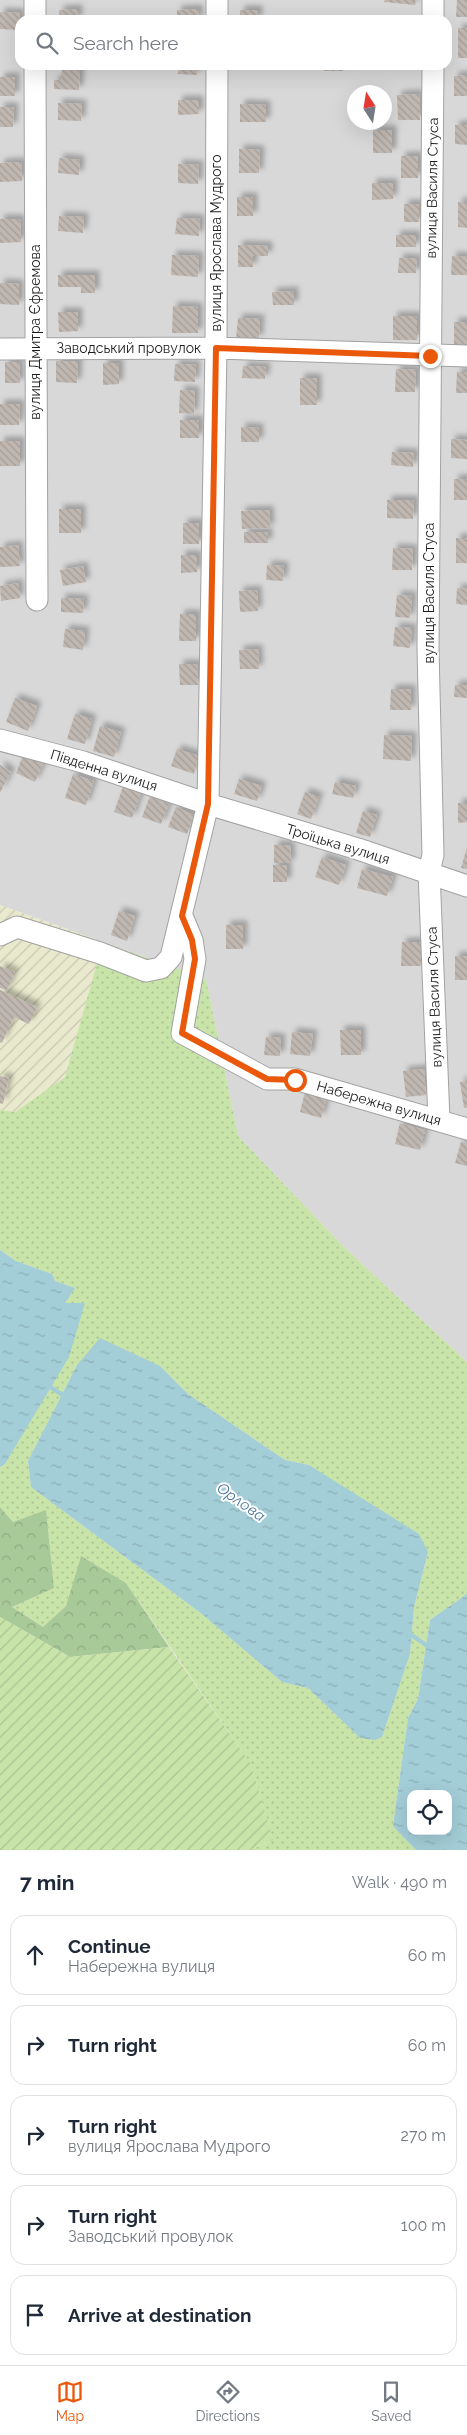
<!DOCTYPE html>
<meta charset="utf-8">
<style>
body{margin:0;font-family:Raleway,sans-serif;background:#f6f6f7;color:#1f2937}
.controls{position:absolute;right:15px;bottom:15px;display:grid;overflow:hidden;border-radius:10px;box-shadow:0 5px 20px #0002}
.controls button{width:45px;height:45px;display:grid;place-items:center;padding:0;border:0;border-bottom:1px solid #e0e1e3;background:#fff;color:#1f2937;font:25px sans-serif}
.compass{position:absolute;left:347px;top:85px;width:45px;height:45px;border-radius:50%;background:#fff;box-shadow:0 5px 20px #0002;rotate:348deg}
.stop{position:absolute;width:15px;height:15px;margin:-11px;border:4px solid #ea580c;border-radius:50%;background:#fff}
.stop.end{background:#ea580c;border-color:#fff;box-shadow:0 1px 5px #0008}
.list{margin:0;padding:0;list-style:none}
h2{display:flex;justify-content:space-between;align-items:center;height:65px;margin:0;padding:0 20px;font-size:21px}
h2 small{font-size:16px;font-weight:400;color:#747a83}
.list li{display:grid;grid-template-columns:32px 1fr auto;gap:15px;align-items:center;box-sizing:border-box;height:80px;margin:0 10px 10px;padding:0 10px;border:1px solid #e0e1e3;border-radius:15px}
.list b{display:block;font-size:19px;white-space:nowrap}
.list p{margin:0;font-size:16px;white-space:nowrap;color:#747a83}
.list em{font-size:16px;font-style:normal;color:#747a83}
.icon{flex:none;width:28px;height:28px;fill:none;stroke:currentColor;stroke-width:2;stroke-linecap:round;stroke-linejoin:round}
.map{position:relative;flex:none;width:467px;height:1850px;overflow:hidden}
.search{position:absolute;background:#fff;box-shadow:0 5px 20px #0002;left:15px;right:15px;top:15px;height:55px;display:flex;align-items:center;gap:12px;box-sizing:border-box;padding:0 18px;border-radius:15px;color:#747a83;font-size:19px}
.sheet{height:515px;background:#fff}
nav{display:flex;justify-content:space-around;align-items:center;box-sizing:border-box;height:70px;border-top:1px solid #e0e1e3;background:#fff;font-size:14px;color:#747a83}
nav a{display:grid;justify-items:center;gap:2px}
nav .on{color:#ea580c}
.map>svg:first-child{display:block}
.residential{fill:#d9d8d8;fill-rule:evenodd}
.farmland{fill:url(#farmland-furrows)}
.grass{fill:url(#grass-dots);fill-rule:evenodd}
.forest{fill:url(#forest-crowns)}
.garden{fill:url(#garden-furrows)}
.water{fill:url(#water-ripples);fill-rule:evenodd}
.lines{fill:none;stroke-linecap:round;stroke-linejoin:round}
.stream{stroke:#a3cdd7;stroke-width:4.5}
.building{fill:url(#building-back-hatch);filter:url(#shadow)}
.minor-casing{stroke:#a2a2a2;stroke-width:23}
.minor{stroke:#fff;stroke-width:21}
.route{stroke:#ea580c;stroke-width:6}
.labels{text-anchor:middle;stroke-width:4;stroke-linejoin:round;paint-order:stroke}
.street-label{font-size:14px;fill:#1b1b1b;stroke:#fff}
.water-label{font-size:15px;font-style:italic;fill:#4c779c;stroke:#fff}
</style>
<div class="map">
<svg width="467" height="1850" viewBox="0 0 467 1850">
<defs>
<pattern id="farmland-furrows" width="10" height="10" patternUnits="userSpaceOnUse" patternTransform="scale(1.25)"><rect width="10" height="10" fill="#e9eacd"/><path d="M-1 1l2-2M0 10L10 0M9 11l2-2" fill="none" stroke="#c7c8af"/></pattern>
<pattern id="grass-dots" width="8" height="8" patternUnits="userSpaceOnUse" patternTransform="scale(1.25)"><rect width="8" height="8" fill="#c8e4a9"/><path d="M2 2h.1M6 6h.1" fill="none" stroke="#abc391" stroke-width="1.8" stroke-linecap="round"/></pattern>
<pattern id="forest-crowns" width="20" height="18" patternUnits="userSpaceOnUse" patternTransform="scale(1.25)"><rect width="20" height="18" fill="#a8c998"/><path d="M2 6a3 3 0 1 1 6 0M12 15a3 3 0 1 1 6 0" fill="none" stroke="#90ac82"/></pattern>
<pattern id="garden-furrows" width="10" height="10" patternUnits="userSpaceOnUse" patternTransform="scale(1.25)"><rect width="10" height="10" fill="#c8e4a9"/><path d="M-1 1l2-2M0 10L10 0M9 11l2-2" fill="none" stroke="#abc391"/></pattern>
<pattern id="water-ripples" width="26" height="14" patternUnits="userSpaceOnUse" patternTransform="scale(1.25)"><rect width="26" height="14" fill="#a3cdd7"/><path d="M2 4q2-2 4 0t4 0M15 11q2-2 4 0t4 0" fill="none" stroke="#8cafb8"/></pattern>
<pattern id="building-back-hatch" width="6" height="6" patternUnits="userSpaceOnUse" patternTransform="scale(1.25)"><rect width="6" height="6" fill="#c0b7b1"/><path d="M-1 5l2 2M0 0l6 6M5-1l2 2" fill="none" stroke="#a49d98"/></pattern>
<filter id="shadow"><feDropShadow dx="4.5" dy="-4.5" stdDeviation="2.5" flood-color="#0004"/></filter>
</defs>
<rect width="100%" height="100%" fill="#ece8e1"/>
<!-- residential -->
<path class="residential" d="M0 0H467V1362L344 1247 238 1136 206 979 0 905ZM20 20H447V65H20ZM354 92H384V122H354Z"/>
<!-- farmland -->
<path class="farmland" d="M0 905 103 942 65 1078 15 1112 0 1110Z"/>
<!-- grass -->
<path class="grass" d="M103 942 206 979 238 1136 344 1247 467 1362V1594L430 1620 418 1699 408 1718 393 1826 416 1850H250L273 1840 251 1764 126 1583 81 1556 66 1606 43 1627 12 1607 54 1588 46 1511 13 1522 0 1507V1467L5 1464 26 1428 85 1303H64L75 1288 55 1281 52 1274 16 1261 0 1250V1110L15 1112 65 1077ZM77 1365 160 1366 188 1394 285 1460 309 1465 428 1552 414 1607 410 1654 382 1737 360 1738 308 1688 282 1682 202 1614 31 1487 28 1461Z"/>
<!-- forest -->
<path class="forest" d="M0 1507 13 1522 46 1510 54 1588 12 1607 43 1627 66 1606 81 1556 126 1583 169 1647 70 1657 0 1617Z"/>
<!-- garden -->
<path class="garden" d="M0 1617 70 1657 169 1647 251 1764 273 1840 250 1850H0Z"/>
<!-- water -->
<path class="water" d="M0 1250 16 1261 52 1274 55 1281 75 1288 65 1303H85L69 1357 5 1464 0 1467Z
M100 1338 160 1366 188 1394 285 1460 309 1465 419 1534 428 1552 414 1607 410 1654 382 1737 375 1740 360 1738 308 1688 282 1682 202 1614 31 1487 28 1461 77 1365Z
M467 1594V1850H416L393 1826 408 1718 418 1699 430 1620ZM411 1794H448V1831H411Z"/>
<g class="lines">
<!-- stream -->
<path class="stream" d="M46 1384 67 1398
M407 1632 429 1647"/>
</g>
<!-- building -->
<path class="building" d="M385 0H416L415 5 384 2Z
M457 0H467V17H456Z
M78 9V20H60L59 10Z
M198 9 199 20H177V10Z
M240 10H258V20H240Z
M0 12 20 13V30L0 29Z
M458 28H467V58H458Z
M62 65H80L79 90 54 89V80H61Z
M179 65H197V75L178 74Z
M324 65H343V71H324Z
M467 75V96H454V76Z
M0 77H15V96H0Z
M419 94 420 120H398L397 95Z
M178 100H199V114L178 115Z
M58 103 82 104 81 121 58 120Z
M240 104 266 105V122H240Z
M0 107H14L13 127H0Z
M455 125H467V145L455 144Z
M373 130H392V153H373Z
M239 149 260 150 259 173H239Z
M401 156H418V178H401Z
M59 158 80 160 79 175 58 173Z
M21 162 22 181 0 182V163Z
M178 164 199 165 198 184 178 183Z
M372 183H393V199L372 200Z
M237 197H253V216H237Z
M458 202H467V228L458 227Z
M404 204H419V222H404Z
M59 216 84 217 83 233 58 231Z
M177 218 200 219 199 236 175 234Z
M0 219H20L21 242 0 243Z
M396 235H416V247H396Z
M238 245 268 246V256H253V267H238Z
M172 255 199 256 198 277 171 275Z
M452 256 467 257V275H451Z
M399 258 417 259 416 273H398Z
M58 275H95V293H81V287H58Z
M0 283 19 284V305L0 304Z
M294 291V305H273L272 292Z
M173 306 198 307V333H172Z
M58 312H78V331L59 332Z
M393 316H417V340H393Z
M238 318 260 319 259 339 236 338Z
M454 322H467V345H454Z
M56 361H78L77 383 56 382Z
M5 362H19L20 383H5Z
M103 363H119V384L103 385Z
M175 364 196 365 195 382 174 381Z
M243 366 266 367 265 379 242 378Z
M396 369 416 370 415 392H395Z
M457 372H467V393H456Z
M300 378H317V405H300Z
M180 390 195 391 194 414 179 413Z
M0 404H20L19 425H0Z
M180 420H199V438H180Z
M241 427 259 428V442H241Z
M451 439 467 440V459L451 458Z
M0 441H20V466H0Z
M392 452 414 453 413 467 391 465Z
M454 479H467V500H454Z
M387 500H414L413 519 387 518Z
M59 509H81V533H59Z
M269 510 270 528 242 529 241 511Z
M183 523H199V544H183Z
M244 532H268V543H244Z
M456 538H467V563H456Z
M18 545 20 566 0 567V547Z
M393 548 413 549 412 570H392Z
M181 555H197V572L181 573Z
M267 565 284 566 283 581 266 580Z
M83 566 86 582 63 586 60 570Z
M18 583 20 598 1 601 0 586Z
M457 588 467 589V605L456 604Z
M257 590 258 611 240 612 239 591Z
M397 595 412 596 410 618 395 617Z
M61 598 84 599 83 613 61 612Z
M180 614H196V641H179Z
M395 627 412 628 410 648 393 646Z
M65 629 85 631 83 650 63 647Z
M258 649 259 669H240L239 650Z
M179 664H197L198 685H180Z
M455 685H467V698L454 697Z
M391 689H411V710H390Z
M15 698 37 706 28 731 6 722Z
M75 714 92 719 85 744 67 739Z
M100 726 121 732 114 757 93 751Z
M384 735 412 736 411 761 383 759Z
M177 749 199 756 194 774 171 766Z
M23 756 43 764 35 782 16 773Z
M0 765 11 772 0 793Z
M73 774 94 781 86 805 65 798Z
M239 779 262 786 257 801 234 794Z
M335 782 356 786 353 798 332 794Z
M123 787 141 793 132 818 114 812Z
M305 792 319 797 311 819 297 814Z
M150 796 169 804 161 824 142 817Z
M458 803H467V822L458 823Z
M176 807 194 815 187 834 168 827Z
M363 811 377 815 370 837 356 833Z
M274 845H290L291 863H274Z
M467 848V869L461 868Z
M322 857 346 865 339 885 315 877Z
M273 865H287V882H273Z
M362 869 393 877 387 896 357 888Z
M119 911 135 916 127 941 111 935Z
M226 925H243V949H226Z
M402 942H421V966H401Z
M455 956H467V980H455Z
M0 966 15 972 7 990 0 988Z
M0 990 37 1007 29 1024 14 1017 2 1043 0 1042Z
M340 1030H361V1055H341Z
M292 1032 313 1034 310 1056 290 1054Z
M266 1037 281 1038 280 1056 264 1055Z
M424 1069 426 1095 406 1097 403 1071Z
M0 1076 9 1078 3 1104 0 1103Z
M467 1081V1108H464L460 1082Z
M305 1092 327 1097 321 1118 300 1112Z
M400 1123 425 1130 420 1150 395 1144Z
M461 1142 467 1143V1166L455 1163Z"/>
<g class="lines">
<defs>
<path id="minor" d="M35 20V0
M217 20V0
M433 20V0
M35 65 37 600
M433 65 428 649 433 855 429 872 439 1120
M0 349 216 348 467 356
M0 740 83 762 208 804 358 849 467 886
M182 916 192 940 195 959 182 1033 267 1079H295L467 1129
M0 935 17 927 100 953 146 971 161 968 171 957 208 804 216 348 217 65"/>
</defs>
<!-- minor casing -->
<use href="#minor" class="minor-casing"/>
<!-- minor -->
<use href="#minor" class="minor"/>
</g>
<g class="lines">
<!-- route -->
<path class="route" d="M295 1080 267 1079 182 1033 195 959 192 940 182 916 208 804 216 348 430 356"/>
</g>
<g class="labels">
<!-- street labels -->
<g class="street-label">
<text transform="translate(432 188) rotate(-89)" y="5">вулиця Василя Стуса</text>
<text transform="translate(216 243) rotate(-90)" y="5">вулиця Ярослава Мудрого</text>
<text transform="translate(35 332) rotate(-90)" y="5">вулиця Дмитра Єфремова</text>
<text x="129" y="353">Заводський провулок</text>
<text transform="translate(429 593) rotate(-90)" y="5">вулиця Василя Стуса</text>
<text transform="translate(104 770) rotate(17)" y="5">Південна вулиця</text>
<text transform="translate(338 844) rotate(17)" y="5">Троїцька вулиця</text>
<text transform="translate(434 997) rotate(-92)" y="5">вулиця Василя Стуса</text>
<text transform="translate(379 1103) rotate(16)" y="5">Набережна вулиця</text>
</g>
<!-- water labels -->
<g class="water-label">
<text transform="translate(241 1502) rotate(35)" y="5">Орлова</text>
</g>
</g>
</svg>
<div class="controls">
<button><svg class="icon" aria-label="locate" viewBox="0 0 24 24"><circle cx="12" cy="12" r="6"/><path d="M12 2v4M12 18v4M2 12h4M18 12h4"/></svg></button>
</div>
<svg class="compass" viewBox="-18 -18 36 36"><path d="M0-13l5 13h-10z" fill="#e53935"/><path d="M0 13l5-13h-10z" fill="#747a83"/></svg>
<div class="stop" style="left:295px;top:1080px"></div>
<div class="stop end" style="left:430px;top:356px"></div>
<div class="search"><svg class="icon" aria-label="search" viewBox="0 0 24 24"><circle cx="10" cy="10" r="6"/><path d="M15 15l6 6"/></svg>Search here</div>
</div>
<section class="sheet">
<h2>7 min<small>Walk · 490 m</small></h2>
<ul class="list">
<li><svg class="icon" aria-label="ahead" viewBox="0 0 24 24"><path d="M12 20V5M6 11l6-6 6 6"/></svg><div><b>Continue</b><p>Набережна вулиця</p></div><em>60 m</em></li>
<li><svg class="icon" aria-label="right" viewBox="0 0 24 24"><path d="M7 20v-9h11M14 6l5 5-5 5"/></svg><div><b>Turn right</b></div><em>60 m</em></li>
<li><svg class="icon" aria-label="right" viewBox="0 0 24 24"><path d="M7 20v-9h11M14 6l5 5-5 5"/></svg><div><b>Turn right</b><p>вулиця Ярослава Мудрого</p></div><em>270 m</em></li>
<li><svg class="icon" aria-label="right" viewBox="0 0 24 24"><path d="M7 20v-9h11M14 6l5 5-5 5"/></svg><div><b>Turn right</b><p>Заводський провулок</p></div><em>100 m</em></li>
<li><svg class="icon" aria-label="arrive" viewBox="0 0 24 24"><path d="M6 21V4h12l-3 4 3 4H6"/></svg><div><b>Arrive at destination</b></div></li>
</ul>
</section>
<nav>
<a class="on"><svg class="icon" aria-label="map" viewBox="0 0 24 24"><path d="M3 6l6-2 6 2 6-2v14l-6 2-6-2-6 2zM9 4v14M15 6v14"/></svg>Map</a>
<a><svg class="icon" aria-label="directions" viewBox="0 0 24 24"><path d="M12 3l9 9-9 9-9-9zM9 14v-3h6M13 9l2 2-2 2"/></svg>Directions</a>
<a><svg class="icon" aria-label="saved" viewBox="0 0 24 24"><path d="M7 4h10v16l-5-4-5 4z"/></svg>Saved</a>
</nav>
